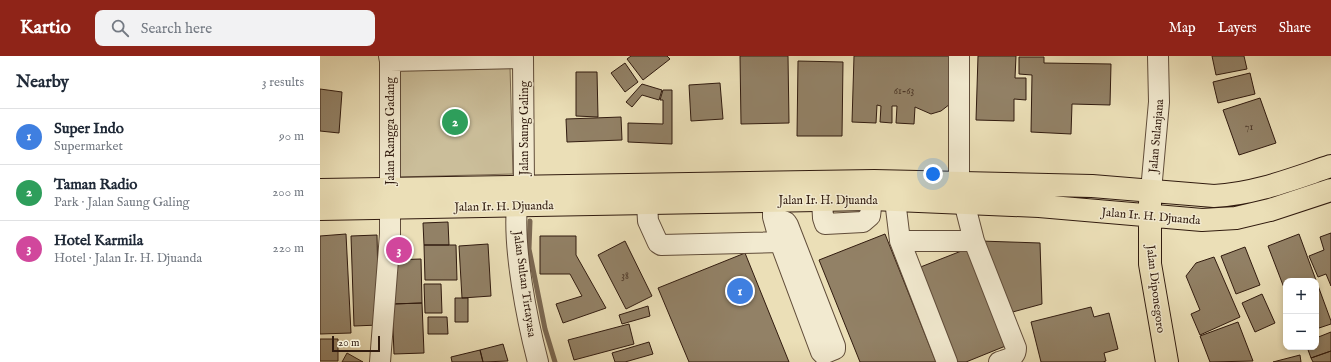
<!DOCTYPE html>
<meta charset="utf-8">
<style>
body{margin:0;font-family:"IM FELL English",serif;background:#f2f2f3;color:#1f2937}
.controls{position:absolute;right:12px;bottom:12px;display:grid;overflow:hidden;border-radius:8px;box-shadow:0 2px 6px #0003}
.controls button{width:36px;height:36px;display:grid;place-items:center;padding:0;border:0;border-bottom:1px solid #e0e1e3;background:#fff;color:#1f2937;font:20px sans-serif}
.scale{position:absolute;left:12px;bottom:10px;width:48px;box-sizing:border-box;padding-left:4px;border:2px solid #311b0f;border-top:0;font-size:11px;line-height:14px;white-space:nowrap;color:#311b0f;-webkit-text-stroke:3px #f2ead0;paint-order:stroke}
.you{position:absolute;left:613px;top:118px;width:14px;height:14px;margin:-10px;border:3px solid #fff;border-radius:50%;background:#1a73e8;box-shadow:0 0 0 6px #1a73e833}
.badge{display:grid;place-items:center;width:26px;height:26px;border-radius:50%;background:#8f2418;color:#fff;font-size:13px;font-weight:700}
.pin{position:absolute;translate:-50% -50%;border:2px solid #fff;box-shadow:0 1px 4px #0006}
.list{margin:0;padding:0;list-style:none}
h2{display:flex;justify-content:space-between;align-items:center;height:52px;margin:0;padding:0 16px;font-size:17px}
h2 small{font-size:13px;font-weight:400;color:#747a83}
.list li{display:grid;grid-template-columns:26px 1fr auto;gap:12px;align-items:center;box-sizing:border-box;height:56px;padding:0 16px;border-top:1px solid #e0e1e3}
.list b{display:block;font-size:15px;white-space:nowrap}
.list p{margin:0;font-size:13px;white-space:nowrap;color:#747a83}
.list em{font-size:13px;font-style:normal;color:#747a83}
.icon{flex:none;width:22px;height:22px;fill:none;stroke:currentColor;stroke-width:2;stroke-linecap:round;stroke-linejoin:round}
.map{position:relative;flex:none;width:1011px;height:306px;overflow:hidden}
header{display:flex;align-items:center;gap:24px;box-sizing:border-box;height:56px;padding:0 20px;background:#8f2418;color:#fff}
header strong{font-size:19px}
nav{display:flex;gap:22px;margin-inline-start:auto;font-size:14px}
.search{width:280px;height:36px;background:#f2f2f3;display:flex;align-items:center;gap:10px;box-sizing:border-box;padding:0 14px;border-radius:8px;color:#747a83;font-size:15px}
main{display:flex}
aside{flex:1;background:#fff}
.map>svg:first-child{display:block}
.green{fill:#cbbe9a;stroke:#7e6c54}
.lines{fill:none;stroke-linecap:round;stroke-linejoin:round}
.stream{stroke:#7b6852;stroke-width:5}
.building{fill:#928166;stroke:#311b0f}
.minor-casing{stroke:#604c39;stroke-width:22}
.major-casing{stroke:#311b0f;stroke-width:24}
.minor{stroke:#f2ead0;stroke-width:20}
.major{stroke:#ebdfb7;stroke-width:22}
.labels{text-anchor:middle;stroke-width:3;stroke-linejoin:round;paint-order:stroke}
.number-label{font-size:10px;fill:#493425}
.street-label{font-size:12px;fill:#311b0f;stroke:#f2ead0}
</style>
<header>
<strong>Kartio</strong>
<div class="search"><svg class="icon" aria-label="search" viewBox="0 0 24 24"><circle cx="10" cy="10" r="6"/><path d="M15 15l6 6"/></svg>Search here</div>
<nav><a>Map</a><a>Layers</a><a>Share</a></nav>
</header>
<main>
<aside>
<h2>Nearby<small>3 results</small></h2>
<ul class="list">
<li><span class="badge" style="background:#3f7fe0">1</span><div><b>Super Indo</b><p>Supermarket</p></div><em>90 m</em></li>
<li><span class="badge" style="background:#2e9e5b">2</span><div><b>Taman Radio</b><p>Park · Jalan Saung Galing</p></div><em>200 m</em></li>
<li><span class="badge" style="background:#d1479c">3</span><div><b>Hotel Karmila</b><p>Hotel · Jalan Ir. H. Djuanda</p></div><em>220 m</em></li>
</ul>
</aside>
<div class="map">
<svg width="1011" height="306" viewBox="0 0 1011 306">
<rect width="100%" height="100%" fill="#ebdfb7"/>
<filter id="stains"><feTurbulence type="fractalNoise" baseFrequency=".005" numOctaves="4"/><feColorMatrix values="0 0 0 0 .2 0 0 0 0 .09 0 0 0 0 .02 0 0 0 .5 -.17"/></filter>
<radialGradient id="worn" r=".72"><stop offset=".6" stop-color="#630" stop-opacity="0"/><stop offset="1" stop-color="#630" stop-opacity=".3"/></radialGradient>
<!-- green -->
<path class="green" d="M190 11 193 118 79 121 76 14Z"/>
<g class="lines">
<!-- stream -->
<path class="stream" d="M210 165 209 193 225 273 235 306"/>
</g>
<!-- building -->
<path class="building" d="M311 0H347L350 3 323 24 307 3Z
M420 0H468L469 67 421 68Z
M534 0H630V48L621 55 611 58 595 51 594 68 576 67 577 50H572V67L560 66 561 50 557 49 556 67 532 66Z
M658 0H696L695 22H706V44L694 43V65L656 64Z
M892 0H924L927 13 896 19Z
M699 1H724V7L791 8 790 49 752 48 751 78 711 76 712 19 699 18Z
M478 5 523 6 522 80H477Z
M305 7 318 26 305 36 291 17Z
M256 16H277L278 61 256 60Z
M930 17 935 38 898 47 893 26Z
M400 27 403 63 371 65 369 29Z
M322 28 342 34 339 44 322 39 312 51 306 46Z
M0 33 22 36 19 77 0 75Z
M343 34H352V88L308 86V67L343 68V44H340Z
M940 42 956 87 919 99 903 54Z
M301 61 302 84 247 86 246 63Z
M128 166 129 189H104L103 167Z
M1011 177V230L1006 218 998 221 989 200 1004 194 1000 181Z
M26 178 31 277 0 278V180Z
M565 178 616 306H540L499 204Z
M979 178 1011 265V268L996 273V225H966V237L948 190Z
M57 179 59 269 34 270 31 180Z
M220 180H256V199L286 252 243 267 236 248 262 240 250 218H220Z
M305 185 332 240 306 253 278 199Z
M660 185 720 187 722 248 689 257Z
M168 188 171 240 142 242 139 190Z
M104 189H136L137 224H105Z
M925 191 940 229 916 238 901 200Z
M649 192 688 289 646 306H633L598 212Z
M425 197 469 306H369L338 232Z
M894 201 920 261 880 279 871 258 880 254 866 220 876 207Z
M101 203 102 247 72 248 71 204Z
M104 228H121L122 257H105Z
M942 238 955 267 935 276 922 247Z
M135 242H148V266H135Z
M102 247 104 297 74 298 72 248Z
M328 250 330 260 302 268 299 259Z
M771 251 774 261 789 257 798 293 784 297 786 305 783 306H721L711 266Z
M108 261H127L128 278H108Z
M918 266 933 305 890 306 880 280Z
M309 268 314 288 254 304 248 284Z
M1011 276V295L991 302 987 291H996V282Z
M0 283H18V305H0Z
M329 286 333 298 305 306H295L292 297Z
M183 288 188 305 163 306 160 294Z
M160 294 163 306H132L131 301Z
M1011 295V306H993L991 302Z
M27 297 43 306H22Z
M980 299 981 306H953Z"/>
<g class="lines">
<defs>
<path id="minor" d="M639 0V127
M203 2 204 130
M70 5 203 2
M831 135 839 46 838 0
M453 144V161L460 186 501 296 503 298 515 293V290L468 169 466 166 453 161
M502 144 503 162 505 168 543 166 550 160 552 143
M575 144 580 185 627 306
M644 146 654 185 696 292C696 302 688 303 679 306
M327 148 328 165 338 187 341 189 460 186
M197 150C193 193 207 264 218 306
M580 185H654
M60 306 70 178V5L69 0"/>
<path id="major" d="M0 134 554 125 772 130 894 140C935 138 972 123 1011 110
M830 147V208L847 306
M0 153 552 143 719 150 882 164 916 162 950 154 1011 134"/>
</defs>
<!-- minor casing -->
<use href="#minor" class="minor-casing"/>
<!-- major casing -->
<use href="#major" class="major-casing"/>
<!-- minor -->
<use href="#minor" class="minor"/>
<!-- major -->
<use href="#major" class="major"/>
</g>
<g class="labels">
<!-- number labels -->
<g class="number-label">
<text x="584" y="38">61-63</text>
<text x="929" y="74">71</text>
<text x="305" y="223">38</text>
</g>
<!-- street labels -->
<g class="street-label">
<text transform="translate(204 72) rotate(-90)" y="4">Jalan Saung Galing</text>
<text transform="translate(70 75) rotate(-90)" y="4">Jalan Rangga Gadang</text>
<text transform="translate(836 80) rotate(-85)" y="4">Jalan Sulanjana</text>
<text x="508" y="148">Jalan Ir. H. Djuanda</text>
<text transform="translate(184 150) rotate(-1)" y="4">Jalan Ir. H. Djuanda</text>
<text transform="translate(831 160) rotate(5)" y="4">Jalan Ir. H. Djuanda</text>
<text transform="translate(205 228) rotate(82)" y="4">Jalan Sultan Tirtayasa</text>
<text transform="translate(836 233) rotate(83)" y="4">Jalan Diponegoro</text>
</g>
</g>
<rect width="100%" height="100%" filter="url(#stains)"/>
<rect width="100%" height="100%" fill="url(#worn)"/>
</svg>
<div class="controls">
<button>+</button>
<button>−</button>
</div>
<div class="scale">20 m</div>
<div class="you"></div>
<div class="pin badge" style="left:420px;top:235px;background:#3f7fe0">1</div>
<div class="pin badge" style="left:135px;top:66px;background:#2e9e5b">2</div>
<div class="pin badge" style="left:79px;top:194px;background:#d1479c">3</div>
</div>
</main>
